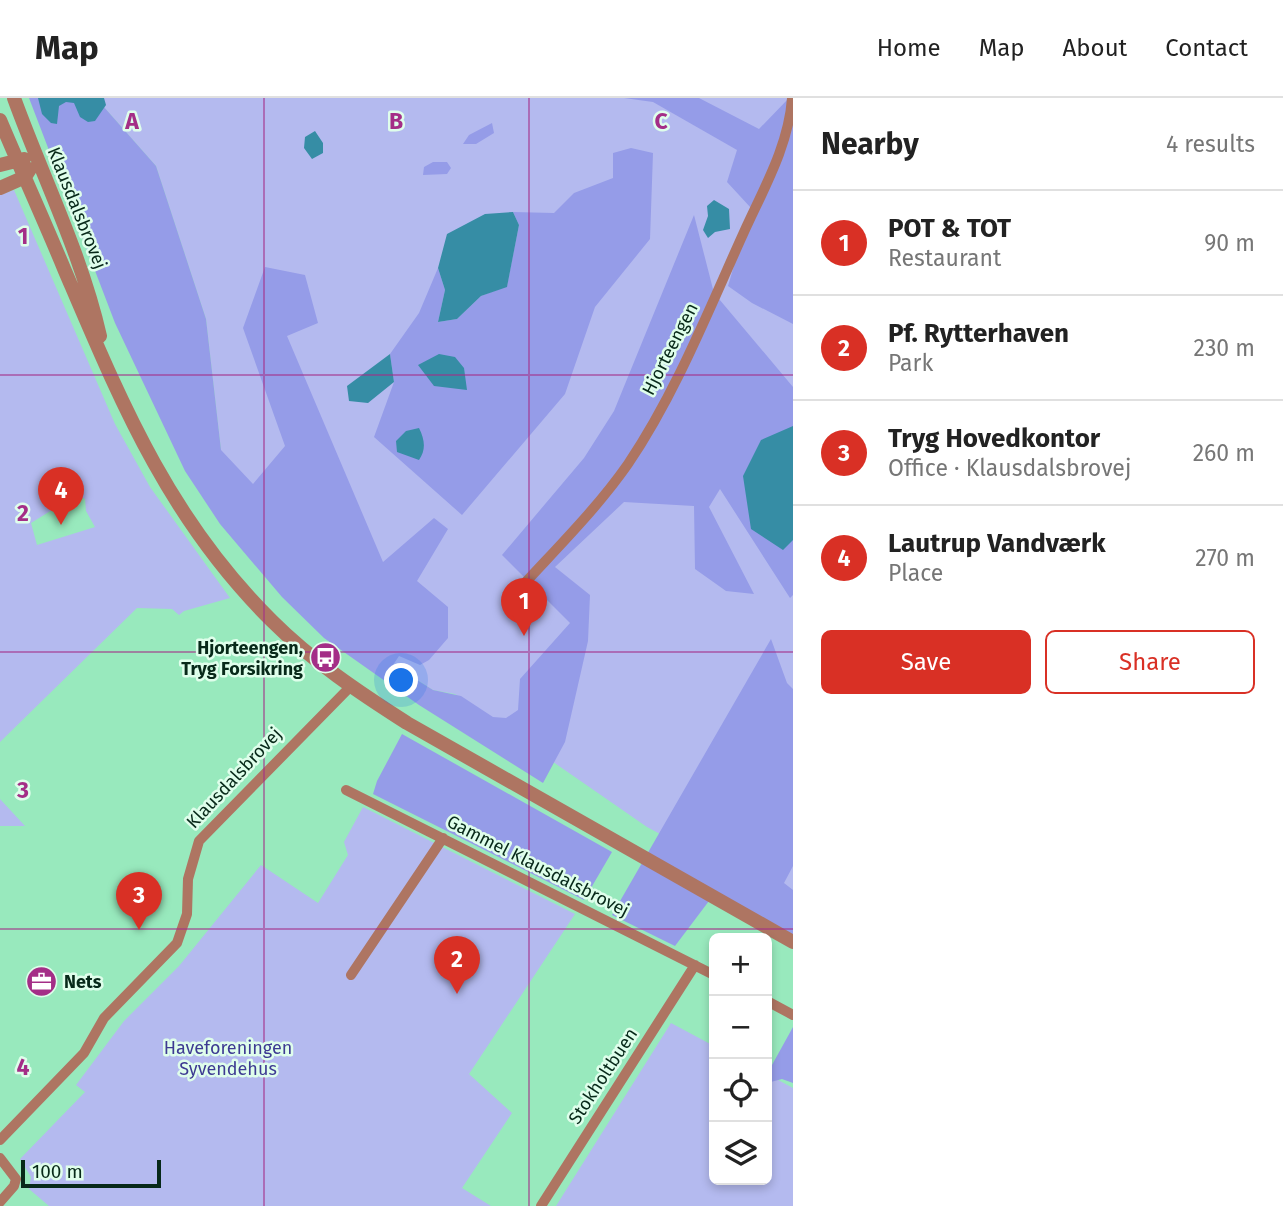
<!DOCTYPE html>
<meta charset="utf-8">
<style>
body{margin:0;font-family:"Fira Sans",sans-serif;background:#f6f6f6;color:#222}
.controls{position:absolute;right:21px;bottom:21px;display:grid;overflow:hidden;border-radius:10px;box-shadow:0 4px 10px #0003}
.controls button{width:63px;height:63px;display:grid;place-items:center;padding:0;border:0;border-bottom:2px solid #e0e0e0;background:#fff;color:#222;font:35px sans-serif}
.scale{position:absolute;left:21px;bottom:18px;width:140px;box-sizing:border-box;padding-left:7px;border:4px solid #072919;border-top:0;font-size:19px;line-height:24px;white-space:nowrap;color:#072919;-webkit-text-stroke:5px #dffeeb;paint-order:stroke}
.you{position:absolute;left:402px;top:583px;width:24px;height:24px;margin:-18px;border:5px solid #fff;border-radius:50%;background:#1a73e8;box-shadow:0 0 0 10px #1a73e833}
.badge{display:grid;place-items:center;width:46px;height:46px;border-radius:50%;background:#d93025;color:#fff;font-size:23px;font-weight:700}
.pin{position:absolute;translate:-50% -58px;filter:drop-shadow(0 2px 4px #0008)}
.pin::after{content:'';position:absolute;top:37px;width:24px;height:21px;background:inherit;clip-path:polygon(0 0,100% 0,50% 100%)}
.list{margin:0;padding:0;list-style:none}
h2{display:flex;justify-content:space-between;align-items:center;height:91px;margin:0;padding:0 28px;font-size:30px}
h2 small{font-size:23px;font-weight:400;color:#767676}
.list li{display:grid;grid-template-columns:46px 1fr auto;gap:21px;align-items:center;box-sizing:border-box;height:105px;padding:0 28px;border-top:2px solid #e0e0e0}
.list b{display:block;font-size:26px;white-space:nowrap}
.list p{margin:0;font-size:23px;white-space:nowrap;color:#767676}
.list em{font-size:23px;font-style:normal;color:#767676}
.actions{display:flex;gap:14px;padding:21px 28px}
.actions a{flex:1;padding:16px 0;border:2px solid #d93025;border-radius:10px;text-align:center;font-size:24px;color:#d93025}
.actions .main{background:#d93025;color:#fff}
.icon{flex:none;width:38px;height:38px;fill:none;stroke:currentColor;stroke-width:2;stroke-linecap:round;stroke-linejoin:round}
.map{position:relative;flex:none;width:793px;height:1108px;overflow:hidden}
header{display:flex;align-items:center;gap:42px;box-sizing:border-box;height:98px;padding:0 35px;background:#fff;border-bottom:2px solid #e0e0e0}
header strong{font-size:33px}
nav{display:flex;gap:38px;margin-inline-start:auto;font-size:24px}
main{display:flex}
aside{flex:1;background:#fff}
.map>svg:first-child{display:block}
.green{fill:#b4baef;fill-rule:evenodd}
.forest{fill:#959ce8}
.water{fill:#368da5}
.lines{fill:none;stroke-linecap:round;stroke-linejoin:round}
.minor{stroke:#ae7562;stroke-width:10}
.tertiary{stroke:#ae7562;stroke-width:14}
.grid{fill:none;stroke:#a42e87;stroke-width:2;stroke-opacity:0.55}
.labels{text-anchor:middle;stroke-width:5;stroke-linejoin:round;paint-order:stroke}
.street-label{font-size:18px;fill:#072919;stroke:#dffeeb}
.poi-label{font-size:18px;font-weight:bold;fill:#072919;stroke:#dffeeb;text-anchor:end}
.park-label{font-size:18px;fill:#3d3a92;stroke:#dffeeb}
.grid-label{font-size:23px;text-anchor:middle;font-weight:bold;fill:#a42e87;stroke:#dffeeb;stroke-width:5;stroke-linejoin:round;paint-order:stroke}
</style>
<header>
<strong>Map</strong>
<nav><a>Home</a><a>Map</a><a>About</a><a>Contact</a></nav>
</header>
<main>
<div class="map">
<svg width="793" height="1108" viewBox="0 0 793 1108">
<rect width="100%" height="100%" fill="#98e9bd"/>
<!-- green -->
<path class="green" d="M96 0H793V807L647 729 455 596 433 592 392 566 220 395 221 352 206 221 156 68Z
M14 92 115 326 150 389 230 500 184 513 179 517 172 511 137 510 0 644V97ZM76 397 85 401 86 413 95 429 37 447 31 425Z
M0 701 25 728H0Z
M363 709 575 816 469 976 512 1015 462 1090 491 1108H49L29 1091 31 1079 20 1061 85 994 76 987 124 923 179 868 261 767 318 805 348 757 344 744Z
M671 925 714 948V1082H767V976L793 990V1108H556Z"/>
<!-- forest -->
<path class="forest" d="M29 0H96L156 68 206 221 221 352 253 386 285 348 243 230 265 169 305 177 318 225 287 238 383 464 434 420 448 431 417 483 448 509V540L429 562 420 567 399 558 393 567 433 592 461 598 493 619 506 620 518 612 520 581 570 525 502 457 584 360 614 313 694 117 714 195 793 289V497L790 500 720 391 709 409 754 496 726 493 695 471 694 408 624 404 555 469 590 497 588 543 565 644 543 685 419 607 324 540 282 499 220 426 185 373 115 225Z
M624 0H699L759 31 789 0H793V226L752 205 728 188 751 110 727 84 737 52 653 4Z
M492 25 494 35 476 46H463L469 37Z
M631 50 653 55 650 141 595 209 565 296 462 417 374 339 394 284 390 256 419 215 438 170 445 192 438 224 457 221 481 198 507 188 519 127 513 114 554 115 574 95 613 80V55Z
M433 64H447L451 70 447 76 423 77 424 69Z
M771 541 787 585 793 591V768L784 785 793 792V838L715 795 675 848 612 817Z
M402 636 612 754 584 802 373 696 377 683Z
M793 929V985L782 981 767 985V976Z"/>
<!-- water -->
<path class="water" d="M38 0H104L106 7 95 23 88 24 80 19 74 5 66 4 59 8 57 26 51 25 42 16Z
M315 33 323 45V55L312 61 304 50 305 39Z
M714 102 729 111 730 131 715 134 708 140 703 132 708 118 707 108Z
M513 114 519 127 507 189 481 198 457 221 438 224 445 192 438 170 447 136 485 116Z
M390 256 394 284 368 305 349 303 347 288Z
M439 256 455 259 464 270 467 292 434 288 418 267Z
M793 328V442L783 452 751 431 743 378 761 342Z
M419 330C425 342 426 352 419 362L397 354 396 343 406 333Z"/>
<g class="lines">
<!-- minor -->
<path class="minor" d="M524 486C559 448 598 409 628 366 676 295 709 211 744 134 763 92 789 47 792 0
M346 692 714 877
M351 877 443 740
M767 903 793 917
M0 1042 84 955 104 920 177 845 187 816 188 781 199 743 351 588
M0 1060 16 1081 14 1088 0 1104
M541 1108 695 867"/>
<!-- tertiary -->
<path class="tertiary" d="M14 0C43 80 81 155 100 238
M0 22C21 72 44 122 65 173 121 304 168 420 272 523 312 563 360 595 407 625L793 844
M0 67 24 61
M0 90 25 79 30 71"/>
</g>
<!-- grid -->
<path class="grid" d="M264 0V1108M529 0V1108M0 277H793M0 554H793M0 831H793"/>
<!-- icons -->
<defs>
<symbol id="bus-disc" viewBox="-11 -11 22 22"><circle r="9.5" fill="#a42e87" stroke="#dffeeb"/><path d="M-5-6H5V4H4V6H2V4H-2V6H-4V4H-5ZM-3.5-4V0h7V-4ZM-3.5 1.2v1.5H-2V1.2ZM2 1.2v1.5H3.5V1.2Z" fill="#fff"/></symbol>
<symbol id="office-disc" viewBox="-11 -11 22 22"><circle r="9.5" fill="#a42e87" stroke="#dffeeb"/><path d="M-6-3h4V-5.5h4V-3h4V5H-6ZM-1-4.5V-3h2v-1.5ZM-6 0V1H6V0Z" fill="#fff"/></symbol>
</defs>
<g fill-rule="evenodd">
<use href="#bus-disc" x="308" y="542" width="35" height="35"/>
<use href="#office-disc" x="24" y="866" width="35" height="35"/>
</g>
<g class="labels">
<!-- street labels -->
<g class="street-label">
<text transform="translate(77 110) rotate(68)" y="6">Klausdalsbrovej</text>
<text transform="translate(670 251) rotate(-63)" y="6">Hjorteengen</text>
<text transform="translate(234 680) rotate(-47)" y="6">Klausdalsbrovej</text>
<text transform="translate(538 768) rotate(27)" y="6">Gammel Klausdalsbrovej</text>
<text transform="translate(603 978) rotate(-57)" y="6">Stokholtbuen</text>
</g>
<!-- poi labels -->
<g class="poi-label">
<text x="303" y="556">Hjorteengen,<tspan x="303" dy="21">Tryg Forsikring</tspan></text>
<text x="64" y="890" text-anchor="start">Nets</text>
</g>
<!-- park labels -->
<g class="park-label">
<text x="228" y="956">Haveforeningen<tspan x="228" dy="21">Syvendehus</tspan></text>
</g>
</g>
<g class="grid-label">
<text x="132" y="31">A</text>
<text x="396" y="31">B</text>
<text x="661" y="31">C</text>
<text x="23" y="146">1</text>
<text x="23" y="423">2</text>
<text x="23" y="700">3</text>
<text x="23" y="977">4</text>
</g>
</svg>
<div class="controls">
<button>+</button>
<button>−</button>
<button><svg class="icon" aria-label="locate" viewBox="0 0 24 24"><circle cx="12" cy="12" r="6"/><path d="M12 2v4M12 18v4M2 12h4M18 12h4"/></svg></button>
<button><svg class="icon" aria-label="layers" viewBox="0 0 24 24"><path d="M12 4l9 5-9 5-9-5zM3 14l9 5 9-5"/></svg></button>
</div>
<div class="scale">100 m</div>
<div class="you"></div>
<div class="pin badge" style="left:524px;top:538px">1</div>
<div class="pin badge" style="left:457px;top:896px">2</div>
<div class="pin badge" style="left:139px;top:832px">3</div>
<div class="pin badge" style="left:61px;top:427px">4</div>
</div>
<aside>
<h2>Nearby<small>4 results</small></h2>
<ul class="list">
<li><span class="badge">1</span><div><b>POT &amp; TOT</b><p>Restaurant</p></div><em>90 m</em></li>
<li><span class="badge">2</span><div><b>Pf. Rytterhaven</b><p>Park</p></div><em>230 m</em></li>
<li><span class="badge">3</span><div><b>Tryg Hovedkontor</b><p>Office · Klausdalsbrovej</p></div><em>260 m</em></li>
<li><span class="badge">4</span><div><b>Lautrup Vandværk</b><p>Place</p></div><em>270 m</em></li>
</ul>
<div class="actions"><a class="main">Save</a><a>Share</a></div>
</aside>
</main>
